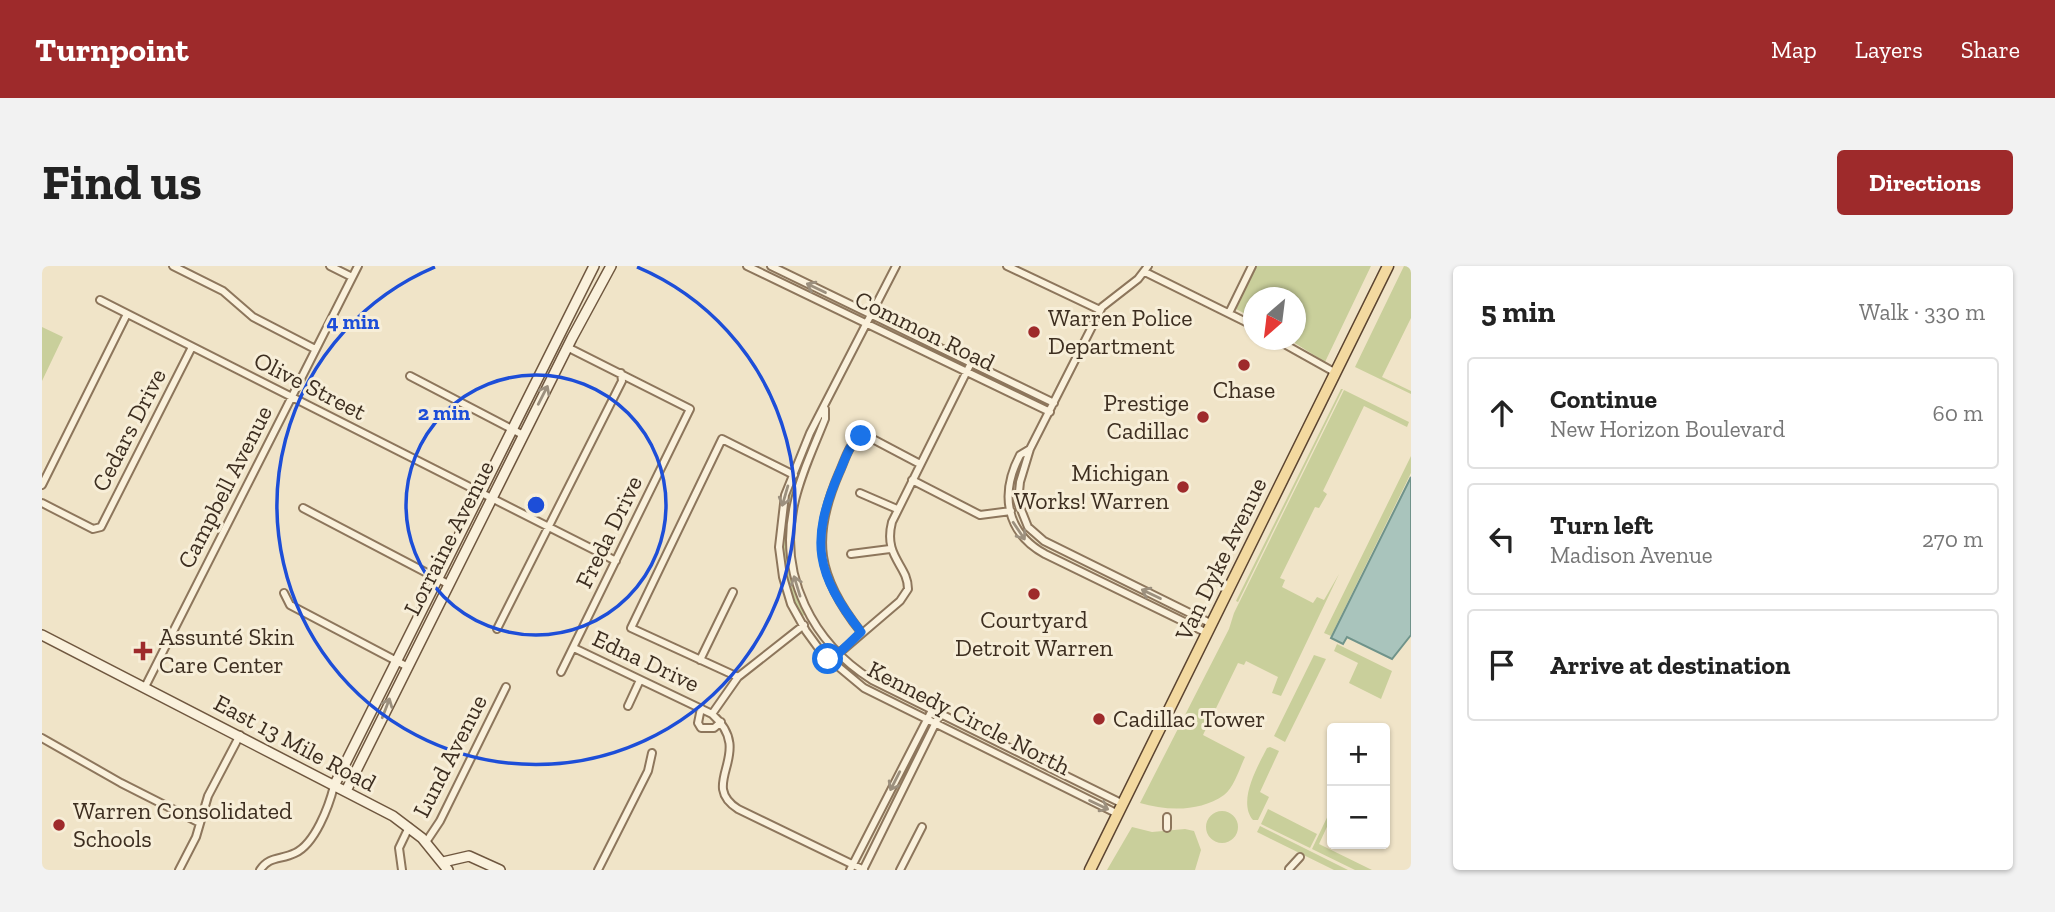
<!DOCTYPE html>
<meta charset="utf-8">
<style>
body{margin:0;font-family:"Zilla Slab",serif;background:#f2f2f2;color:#222}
.controls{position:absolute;right:21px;bottom:21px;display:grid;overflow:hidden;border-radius:7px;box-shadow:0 2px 5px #0004}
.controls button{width:63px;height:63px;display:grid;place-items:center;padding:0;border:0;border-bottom:2px solid #e0e0e0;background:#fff;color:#222;font:35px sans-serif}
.compass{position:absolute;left:1201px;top:21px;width:63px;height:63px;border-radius:50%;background:#fff;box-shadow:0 2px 5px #0004;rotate:208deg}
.stop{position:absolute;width:21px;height:21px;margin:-16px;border:5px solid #1a73e8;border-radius:50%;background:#fff}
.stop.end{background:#1a73e8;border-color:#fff;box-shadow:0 2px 7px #0008}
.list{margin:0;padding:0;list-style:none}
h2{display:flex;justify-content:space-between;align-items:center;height:91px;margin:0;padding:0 28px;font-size:30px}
h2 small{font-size:23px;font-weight:400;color:#767676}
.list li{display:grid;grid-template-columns:46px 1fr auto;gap:21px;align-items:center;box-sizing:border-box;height:112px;margin:0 14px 14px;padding:0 14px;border:2px solid #e0e0e0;border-radius:7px}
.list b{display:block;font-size:26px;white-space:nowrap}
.list p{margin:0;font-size:23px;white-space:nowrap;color:#767676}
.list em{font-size:23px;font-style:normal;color:#767676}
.icon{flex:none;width:38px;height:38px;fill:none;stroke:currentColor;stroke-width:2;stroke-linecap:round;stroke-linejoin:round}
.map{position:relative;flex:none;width:1369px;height:604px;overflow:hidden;border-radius:7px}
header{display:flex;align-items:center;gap:42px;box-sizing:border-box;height:98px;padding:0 35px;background:#9e2a2b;color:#fff}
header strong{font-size:33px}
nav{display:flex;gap:38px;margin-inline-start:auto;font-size:24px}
.intro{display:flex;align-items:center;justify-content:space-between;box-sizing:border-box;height:168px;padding:0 42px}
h1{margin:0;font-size:49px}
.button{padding:18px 32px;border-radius:7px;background:#9e2a2b;color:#fff;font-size:24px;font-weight:700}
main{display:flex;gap:42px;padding:0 42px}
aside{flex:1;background:#fff;border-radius:7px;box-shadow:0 2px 5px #0004}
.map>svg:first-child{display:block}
.green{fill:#c9cf9b}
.water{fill:#a9c4bc;stroke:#6f938a;stroke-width:2}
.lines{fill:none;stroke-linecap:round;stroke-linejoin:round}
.street-casing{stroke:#8d765c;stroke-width:10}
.secondary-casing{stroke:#6f573f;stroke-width:12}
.primary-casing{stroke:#5b4430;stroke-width:13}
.street{stroke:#faf1dc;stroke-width:6}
.secondary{stroke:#faf1dc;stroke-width:9}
.primary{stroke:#f3d9a0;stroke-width:10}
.oneway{stroke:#9c907e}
.route{stroke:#1a73e8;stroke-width:9}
.ring{fill:none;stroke:#1d4ed8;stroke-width:3.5}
.poi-dot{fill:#9e2a2b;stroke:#f7eed8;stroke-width:2.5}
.labels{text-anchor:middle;stroke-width:6;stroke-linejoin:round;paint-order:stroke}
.poi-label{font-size:24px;fill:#3d2e20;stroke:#f7eed8;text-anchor:start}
.street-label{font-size:24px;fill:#3d2e20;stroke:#f7eed8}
.centre{fill:#1d4ed8;stroke:#f7eed8;stroke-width:3.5}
.ring-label{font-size:21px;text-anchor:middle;font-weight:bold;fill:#1d4ed8;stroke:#f7eed8;stroke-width:6;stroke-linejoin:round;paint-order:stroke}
</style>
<header>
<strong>Turnpoint</strong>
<nav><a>Map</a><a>Layers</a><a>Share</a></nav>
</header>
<div class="intro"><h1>Find us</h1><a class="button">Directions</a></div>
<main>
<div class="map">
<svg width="1369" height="604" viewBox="0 0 1369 604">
<rect width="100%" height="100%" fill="#f0e4c8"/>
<!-- green -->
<path class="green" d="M1215 0H1329L1283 96 1248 74H1254V32H1212L1211 52 1194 43Z
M1362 0H1369V52L1340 111 1369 125V128L1313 101Z
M0 61 21 71 0 115Z
M1299 123H1301L1196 336 1194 335Z
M1302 124 1367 156 1365 161 1322 140 1281 225 1285 228 1277 242 1273 241 1238 312 1243 314 1240 321 1271 337 1275 331 1282 334 1297 308 1239 430 1230 427 1236 411 1204 395 1202 399 1196 397 1161 469 1203 491C1198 501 1192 522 1182 529 1158 546 1125 545 1098 537L1187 363 1192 347Z
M1369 190V207L1289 370 1282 367Z
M751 215 755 217C741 263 744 304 763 348L760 351C734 321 736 250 751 215Z
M1295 378 1350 405 1339 433 1307 417 1316 397 1292 385Z
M1272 389 1284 393 1243 476 1232 470Z
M1228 481 1237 485 1218 526 1227 531 1216 554H1211C1195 535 1216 500 1225 482Z
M1290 541V550L1277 578 1330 604H1313L1270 583Z
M1226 543 1275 568 1268 582 1219 558Z
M1164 561a16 16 0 1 1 32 0a16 16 0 1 1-32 0Z
M1218 560 1306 604H1292L1215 566Z
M1090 561 1110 566 1143 563 1152 565 1159 584 1153 604H1065Z"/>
<!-- water -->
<path class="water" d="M1369 211V369L1350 393 1305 371 1301 378 1289 372Z"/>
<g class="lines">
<defs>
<path id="street" d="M131 0 181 25 211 51 273 83
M288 0 310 11
M705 0 1008 146
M729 0 1012 137
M854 0 768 167 743 229 737 281 741 311 749 338 764 365 780 387 822 422 1076 548
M965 0 1058 44
M1106 0 1096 13 1060 41 988 183 978 216 976 236 986 261 1002 275 1170 358
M1103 6 1212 60
M58 34 574 295
M1187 47 1210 0
M1235 74 1294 107
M368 110 481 169
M783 143V153C772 181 758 210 752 239 736 310 771 377 830 414L1081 538
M988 183 978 189C958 227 963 266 1003 288L1165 367
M870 214 938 249 969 245
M0 219 85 48
M818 227 855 243
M0 237 51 263 59 261 150 81
M261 242 406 318
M809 288 848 283
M242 327 248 339 364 400
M455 363 580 115 579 107
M819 366C775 311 769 272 797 207 803 194 807 177 819 170H825L878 198
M532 382 670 448C715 488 655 517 696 543L822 604
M658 394 691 326
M791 399 796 388 858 335 866 323C866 299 841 291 850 256L929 97
M519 406 648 143 525 81
M696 411 589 362 680 173 752 209
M103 421 316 0
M586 440 598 414
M659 442 656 457 659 462H672L679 456
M670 448 696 411 762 359
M0 472 79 517 158 557
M1125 551V562
M384 576 398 555 464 421
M1247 603 1258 591
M137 604 154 571 166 530 198 469
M218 604C227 590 239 594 253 587 273 578 287 540 292 520
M360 604 357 582 367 561
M556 604 606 505 610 487
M808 604 890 444
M821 604 898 448
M858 604 880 561"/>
<path id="secondary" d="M0 369 351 550 380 572 406 604
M292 520 552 0
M304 525 530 72 569 0
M401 596 427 590 458 604"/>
<path id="primary" d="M1048 604 1346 0"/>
</defs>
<!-- street casing -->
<use href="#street" class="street-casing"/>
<!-- secondary casing -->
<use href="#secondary" class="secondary-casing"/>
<!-- primary casing -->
<use href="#primary" class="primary-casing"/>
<!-- street -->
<use href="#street" class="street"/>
<!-- secondary -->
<use href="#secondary" class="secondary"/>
<!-- primary -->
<use href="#primary" class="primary"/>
</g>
<!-- one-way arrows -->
<defs><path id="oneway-shaft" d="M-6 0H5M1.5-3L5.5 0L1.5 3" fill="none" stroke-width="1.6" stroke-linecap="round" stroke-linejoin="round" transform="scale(1.75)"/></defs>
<g class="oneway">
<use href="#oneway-shaft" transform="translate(774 22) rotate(-154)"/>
<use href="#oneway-shaft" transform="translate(501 129) rotate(-63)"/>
<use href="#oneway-shaft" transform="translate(743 230) rotate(106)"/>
<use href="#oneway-shaft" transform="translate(977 265) rotate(56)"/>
<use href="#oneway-shaft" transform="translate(755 320) rotate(-107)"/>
<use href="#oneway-shaft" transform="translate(1109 328) rotate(-154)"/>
<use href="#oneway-shaft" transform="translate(344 442) rotate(-69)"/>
<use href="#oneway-shaft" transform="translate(853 515) rotate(117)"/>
<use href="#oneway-shaft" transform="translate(1057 539) rotate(26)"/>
</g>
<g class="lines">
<!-- route -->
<path class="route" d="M786 393 791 398 796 388 819 366C774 308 767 276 797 207 803 194 807 178 819 170"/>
</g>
<!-- distance rings -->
<g class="ring">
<circle cx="494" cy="239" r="130"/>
<path d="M595 1A259 259 0 1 1 393 1"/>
</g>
<!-- markers -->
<g class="poi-dot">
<circle cx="992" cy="66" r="7"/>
<circle cx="1202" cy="99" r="7"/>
<circle cx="1161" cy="151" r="7"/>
<circle cx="1141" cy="221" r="7"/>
<circle cx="992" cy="328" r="7"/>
<path d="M97.5 374.5h7v7h7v7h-7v7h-7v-7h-7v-7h7z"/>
<circle cx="1057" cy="453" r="7"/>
<circle cx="17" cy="559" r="7"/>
</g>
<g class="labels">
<!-- poi labels -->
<g class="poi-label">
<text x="1006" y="60">Warren Police<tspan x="1006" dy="28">Department</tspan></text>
<text x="1202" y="132" text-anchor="middle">Chase</text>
<text x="1147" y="145" text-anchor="end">Prestige<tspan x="1147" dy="28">Cadillac</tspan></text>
<text x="1127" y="215" text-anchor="end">Michigan<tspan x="1127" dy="28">Works! Warren</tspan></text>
<text x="992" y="362" text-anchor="middle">Courtyard<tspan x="992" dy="28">Detroit Warren</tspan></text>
<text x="117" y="379">Assunté Skin<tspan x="117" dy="28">Care Center</tspan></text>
<text x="1071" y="461">Cadillac Tower</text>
<text x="31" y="553">Warren Consolidated<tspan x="31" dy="28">Schools</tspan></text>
</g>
<!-- street labels -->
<g class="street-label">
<text transform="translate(883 65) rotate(26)" y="8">Common Road</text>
<text transform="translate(268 120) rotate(27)" y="8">Olive Street</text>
<text transform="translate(87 164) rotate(-63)" y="8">Cedars Drive</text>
<text transform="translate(183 221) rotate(-63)" y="8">Campbell Avenue</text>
<text transform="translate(567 266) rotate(-64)" y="8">Freda Drive</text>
<text transform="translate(407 272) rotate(-63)" y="8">Lorraine Avenue</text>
<text transform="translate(1179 293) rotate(-64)" y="8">Van Dyke Avenue</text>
<text transform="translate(604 395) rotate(25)" y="8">Edna Drive</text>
<text transform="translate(927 452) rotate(27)" y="8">Kennedy Circle North</text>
<text transform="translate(253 477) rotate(28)" y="8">East 13 Mile Road</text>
<text transform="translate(408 490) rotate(-63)" y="8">Lund Avenue</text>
</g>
</g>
<circle cx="494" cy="239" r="10" class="centre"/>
<g class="ring-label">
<text x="311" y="63">4 min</text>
<text x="402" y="154">2 min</text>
</g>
</svg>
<div class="controls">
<button>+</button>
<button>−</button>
</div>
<svg class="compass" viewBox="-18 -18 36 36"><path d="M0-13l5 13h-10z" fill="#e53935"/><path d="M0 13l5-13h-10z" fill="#767676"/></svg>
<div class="stop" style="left:786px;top:393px"></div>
<div class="stop end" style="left:819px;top:170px"></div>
</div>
<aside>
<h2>5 min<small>Walk · 330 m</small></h2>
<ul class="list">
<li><svg class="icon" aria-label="ahead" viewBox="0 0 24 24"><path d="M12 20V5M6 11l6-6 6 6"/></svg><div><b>Continue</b><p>New Horizon Boulevard</p></div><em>60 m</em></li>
<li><svg class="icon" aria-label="left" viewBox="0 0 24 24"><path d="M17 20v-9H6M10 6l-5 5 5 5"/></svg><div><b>Turn left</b><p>Madison Avenue</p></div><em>270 m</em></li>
<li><svg class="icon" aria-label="arrive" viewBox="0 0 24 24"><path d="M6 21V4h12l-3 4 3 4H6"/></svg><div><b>Arrive at destination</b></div></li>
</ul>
</aside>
</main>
